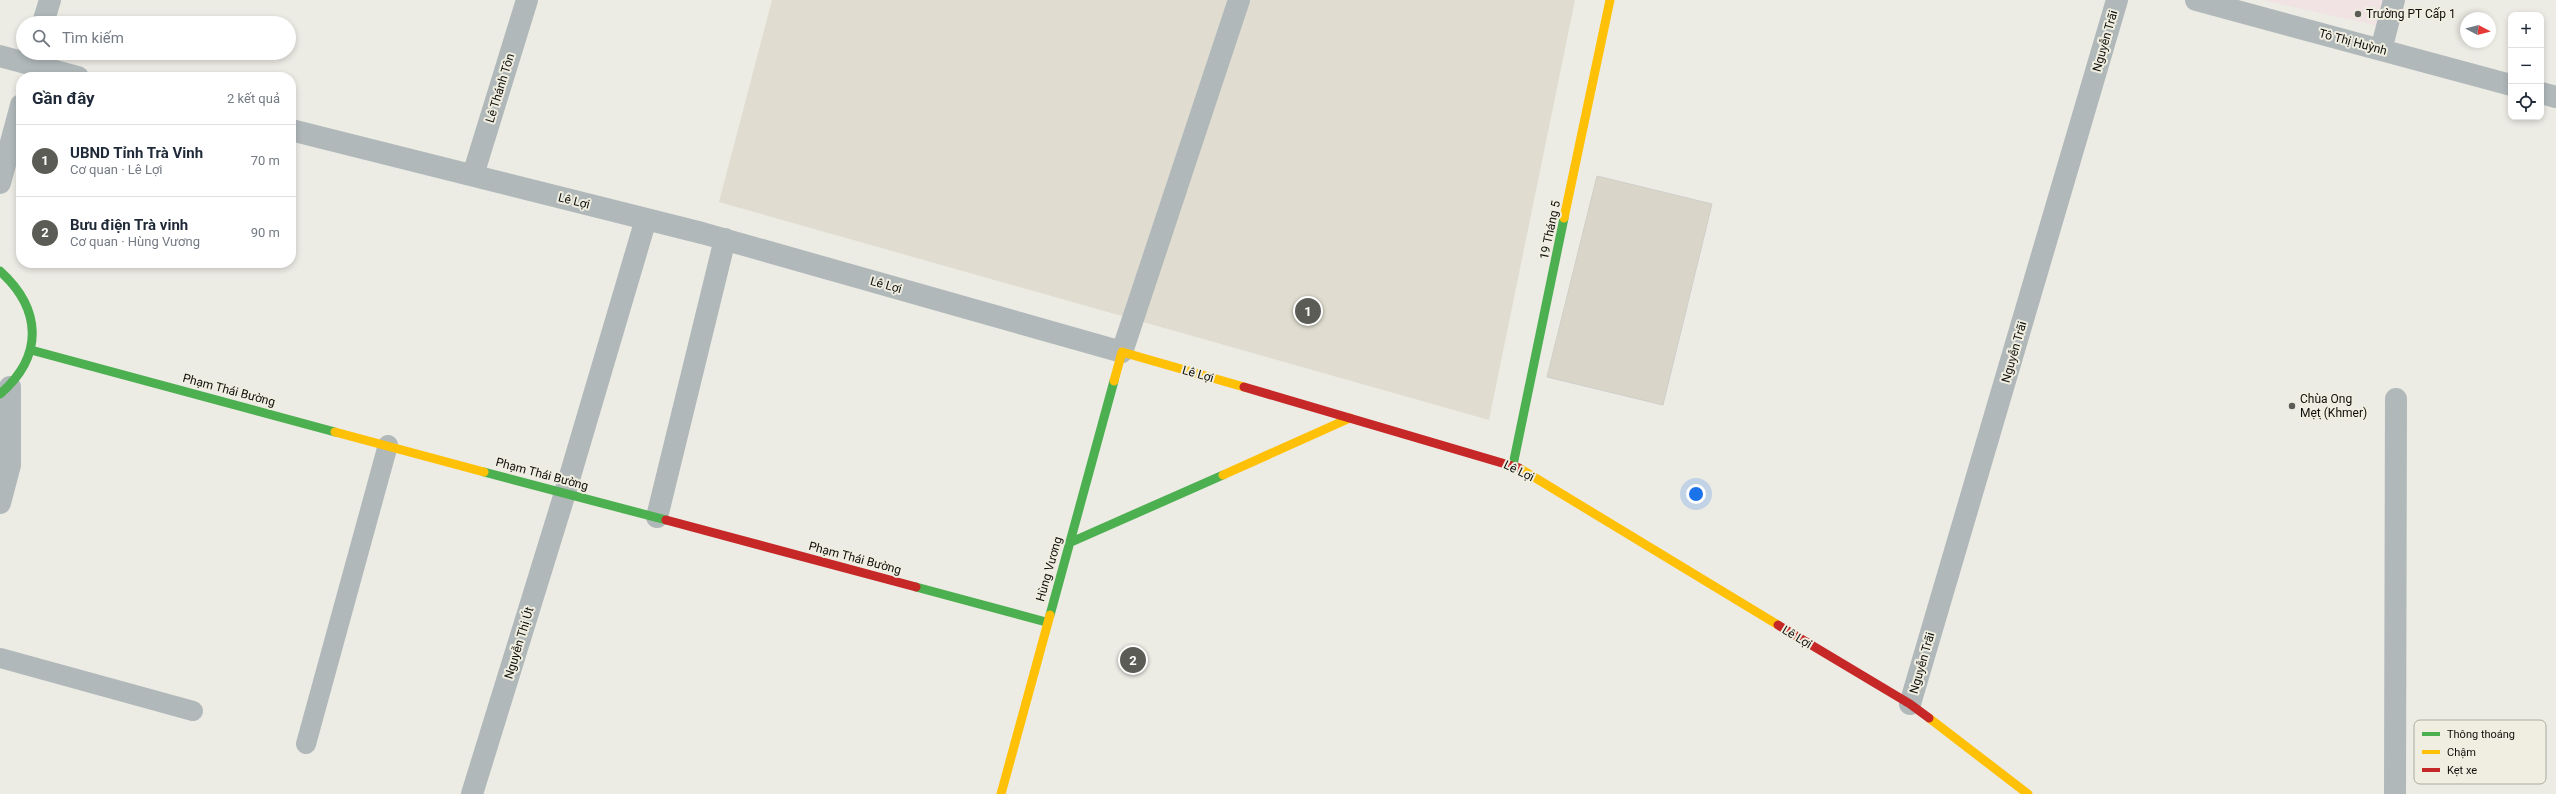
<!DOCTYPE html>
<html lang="vi">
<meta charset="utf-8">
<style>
body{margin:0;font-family:Roboto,sans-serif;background:#f2f2f3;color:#1f2937}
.controls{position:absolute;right:12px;top:12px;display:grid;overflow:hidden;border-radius:8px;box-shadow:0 2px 6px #0003}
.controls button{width:36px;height:36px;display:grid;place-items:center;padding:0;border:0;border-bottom:1px solid #e0e1e3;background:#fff;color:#1f2937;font:20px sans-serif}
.compass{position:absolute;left:2460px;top:12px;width:36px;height:36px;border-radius:50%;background:#fff;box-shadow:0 2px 6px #0003;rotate:97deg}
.you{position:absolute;left:1696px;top:494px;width:14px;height:14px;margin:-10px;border:3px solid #fff;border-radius:50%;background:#1a73e8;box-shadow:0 0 0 6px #1a73e833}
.badge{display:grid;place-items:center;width:26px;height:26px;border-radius:50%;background:#5c5c57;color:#fff;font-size:13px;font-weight:700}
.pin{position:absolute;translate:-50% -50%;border:2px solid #fff;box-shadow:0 1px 4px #0006}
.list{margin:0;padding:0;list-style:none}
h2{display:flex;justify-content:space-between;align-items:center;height:52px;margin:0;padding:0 16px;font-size:17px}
h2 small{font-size:13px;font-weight:400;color:#747a83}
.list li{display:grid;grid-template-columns:26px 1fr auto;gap:12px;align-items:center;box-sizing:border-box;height:72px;padding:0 16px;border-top:1px solid #e0e1e3}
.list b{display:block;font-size:15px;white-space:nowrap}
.list p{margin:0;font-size:13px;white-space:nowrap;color:#747a83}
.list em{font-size:13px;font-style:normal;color:#747a83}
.icon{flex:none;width:22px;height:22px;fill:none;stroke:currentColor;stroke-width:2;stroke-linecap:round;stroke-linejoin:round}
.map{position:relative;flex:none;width:2556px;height:794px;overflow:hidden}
.search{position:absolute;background:#fff;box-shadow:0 2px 6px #0003;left:16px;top:16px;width:280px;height:44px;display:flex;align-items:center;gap:10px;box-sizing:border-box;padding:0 14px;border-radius:22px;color:#747a83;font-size:15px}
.panel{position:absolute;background:#fff;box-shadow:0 2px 6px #0003;left:16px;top:72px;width:280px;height:196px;border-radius:16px}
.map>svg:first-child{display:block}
.built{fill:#e0ddd0}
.education{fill:#f1e3e3}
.building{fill:#d9d6c9;stroke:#cfcec9}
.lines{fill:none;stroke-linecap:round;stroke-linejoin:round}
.lane{stroke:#b0b8b9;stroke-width:20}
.street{stroke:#b0b8b9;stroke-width:22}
.fast{stroke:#4caf50;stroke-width:9}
.slow{stroke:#ffc107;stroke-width:9}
.jam{stroke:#c62828;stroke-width:9}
.poi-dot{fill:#5c5c57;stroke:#f0eee1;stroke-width:1.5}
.labels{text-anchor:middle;stroke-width:4;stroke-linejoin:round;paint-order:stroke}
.poi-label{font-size:12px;fill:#0f0f0b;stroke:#f0eee1;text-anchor:start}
.street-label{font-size:12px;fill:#0f0f0b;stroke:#f0eee1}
.key{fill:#f0eee1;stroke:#acaba1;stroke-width:1}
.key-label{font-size:11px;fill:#0f0f0b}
</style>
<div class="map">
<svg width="2556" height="794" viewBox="0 0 2556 794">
<rect width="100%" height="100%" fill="#ecebe4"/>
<!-- built -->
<path class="built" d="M772 0H1575L1489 420 719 202Z"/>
<!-- education -->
<path class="education" d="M2263 0H2394L2387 28Z"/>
<!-- building -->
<path class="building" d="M1597 176 1712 204 1663 405 1547 377Z"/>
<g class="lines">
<!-- lane -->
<path class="lane" d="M0 658 193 711
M306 744 388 445"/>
<!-- street -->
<path class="street" d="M2196 0 2511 85
M43 23 50 0
M2381 50 2394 0
M0 56 78 77
M2541 93 2556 97
M291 130 702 233 1122 352 1239 0
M473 175 527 0
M0 183 21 105
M0 503 10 465V387
M657 517 725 239
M1910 704 2117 0
M472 794 565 493 646 219
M2395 794 2396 399"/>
<!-- fast -->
<path class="fast" d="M0 271C42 309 44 356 0 394
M31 350 335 432
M1513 465 1564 218
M484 472 666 520
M1069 543 1223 475
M916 587 1046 622
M1050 615 1114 381"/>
<!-- slow -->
<path class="slow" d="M1564 218 1610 0
M1114 381 1122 352 1244 387
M335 432 484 472
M1519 468 1778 625
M1223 475 1350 418
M1929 718 2028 794
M1001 794 1050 615"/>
<!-- jam -->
<path class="jam" d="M1244 387 1519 468
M666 520 916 587
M1778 625 1910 704 1929 718"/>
</g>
<!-- markers -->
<g class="poi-dot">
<circle cx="2358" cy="14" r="4"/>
<circle cx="2292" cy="406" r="4"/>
</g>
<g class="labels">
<!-- poi labels -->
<g class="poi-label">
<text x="2366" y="18">Trường PT Cấp 1</text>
<text x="2300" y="403">Chùa Ong<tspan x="2300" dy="14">Mẹt ̣(Khmer)</tspan></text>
</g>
<!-- street labels -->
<g class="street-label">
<text transform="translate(2105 41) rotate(-74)" y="4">Nguyễn Trãi</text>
<text transform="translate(2353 42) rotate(15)" y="4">Tô Thị Huỳnh</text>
<text transform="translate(500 88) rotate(-73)" y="4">Lê Thánh Tôn</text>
<text transform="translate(574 201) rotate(14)" y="4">Lê Lợi</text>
<text transform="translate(1550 230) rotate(-78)" y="4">19 Tháng 5</text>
<text transform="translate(886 285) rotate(16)" y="4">Lê Lợi</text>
<text transform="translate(2014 352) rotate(-74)" y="4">Nguyễn Trãi</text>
<text transform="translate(1198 374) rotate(16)" y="4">Lê Lợi</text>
<text transform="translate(229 390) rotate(15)" y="4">Phạm Thái Bường</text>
<text transform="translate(1519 471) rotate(26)" y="4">Lê Lợi</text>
<text transform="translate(542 474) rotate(15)" y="4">Phạm Thái Bường</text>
<text transform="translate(855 558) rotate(15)" y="4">Phạm Thái Bường</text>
<text transform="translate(1049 569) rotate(-74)" y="4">Hùng Vương</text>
<text transform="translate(1797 637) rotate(31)" y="4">Lê Lợi</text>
<text transform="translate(519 643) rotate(-73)" y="4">Nguyễn Thị Út</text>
<text transform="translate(1922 663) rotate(-74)" y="4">Nguyễn Trãi</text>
</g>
</g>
<!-- legend -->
<rect x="2414" y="720" width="132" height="64" rx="6" class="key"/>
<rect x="2422" y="732" width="18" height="4" fill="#4caf50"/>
<rect x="2422" y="750" width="18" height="4" fill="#ffc107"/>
<rect x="2422" y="768" width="18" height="4" fill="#c62828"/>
<g class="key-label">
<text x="2447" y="738">Thông thoáng</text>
<text x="2447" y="756">Chậm</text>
<text x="2447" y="774">Kẹt xe</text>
</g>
</svg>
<div class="controls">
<button>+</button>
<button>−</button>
<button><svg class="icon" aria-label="locate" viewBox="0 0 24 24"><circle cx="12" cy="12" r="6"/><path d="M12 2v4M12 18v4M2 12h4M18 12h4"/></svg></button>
</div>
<svg class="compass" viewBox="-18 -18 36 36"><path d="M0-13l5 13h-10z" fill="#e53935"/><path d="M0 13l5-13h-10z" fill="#747a83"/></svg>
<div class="you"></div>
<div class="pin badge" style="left:1308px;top:311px">1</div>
<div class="pin badge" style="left:1133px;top:660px">2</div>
<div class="search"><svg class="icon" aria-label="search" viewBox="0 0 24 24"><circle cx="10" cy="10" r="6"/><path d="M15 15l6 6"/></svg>Tìm kiếm</div>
<section class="panel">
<h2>Gần đây<small>2 kết quả</small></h2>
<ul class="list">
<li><span class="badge">1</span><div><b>UBND Tỉnh Trà Vinh</b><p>Cơ quan · Lê Lợi</p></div><em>70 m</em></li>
<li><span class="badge">2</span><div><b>Bưu điện Trà vinh</b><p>Cơ quan · Hùng Vương</p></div><em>90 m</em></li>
</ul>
</section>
</div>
